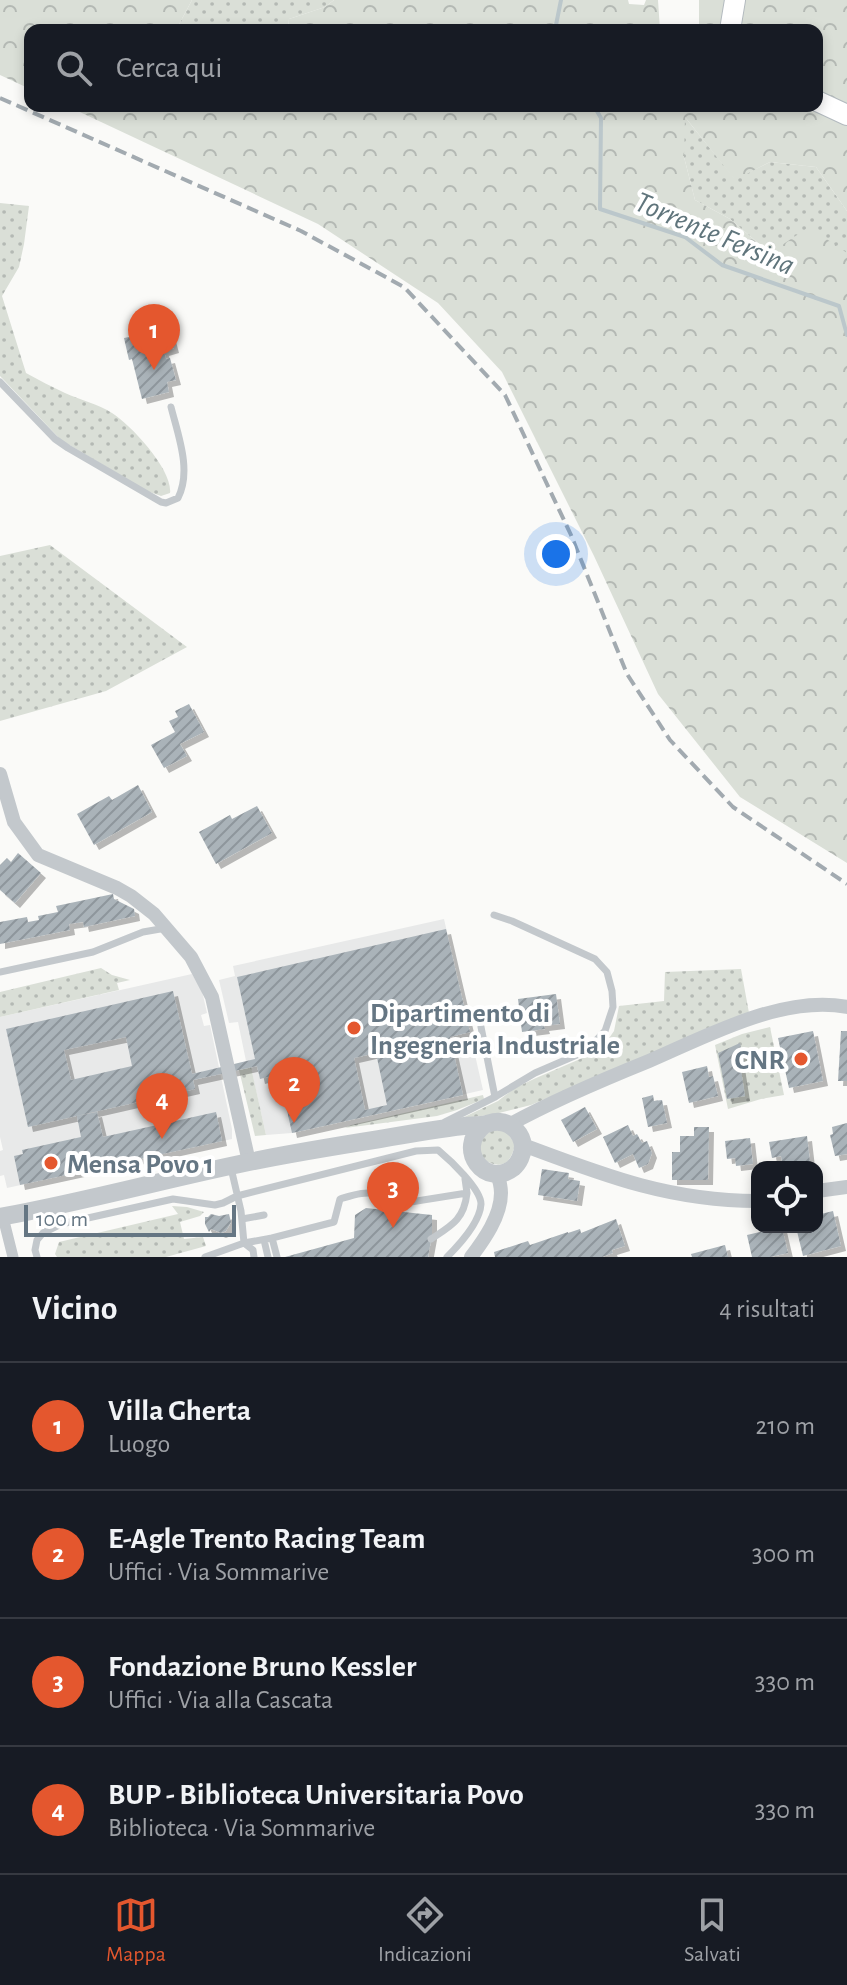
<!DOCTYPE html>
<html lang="it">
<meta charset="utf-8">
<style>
body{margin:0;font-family:"Alegreya Sans",sans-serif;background:#242831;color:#f1f3f6}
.controls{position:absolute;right:24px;bottom:24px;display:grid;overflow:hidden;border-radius:16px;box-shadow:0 4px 12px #0003}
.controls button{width:72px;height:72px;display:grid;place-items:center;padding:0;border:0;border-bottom:2px solid #363941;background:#171b24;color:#f1f3f6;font:40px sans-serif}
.scale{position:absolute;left:24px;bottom:20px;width:212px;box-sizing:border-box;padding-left:8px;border:4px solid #657683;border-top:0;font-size:22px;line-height:28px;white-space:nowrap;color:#657683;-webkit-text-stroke:6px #fff;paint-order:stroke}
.you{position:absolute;left:556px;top:554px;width:28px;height:28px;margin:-20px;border:6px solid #fff;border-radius:50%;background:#1a73e8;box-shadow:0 0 0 12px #1a73e833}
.badge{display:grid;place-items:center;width:52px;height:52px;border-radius:50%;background:#e4572e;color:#fff;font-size:26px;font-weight:700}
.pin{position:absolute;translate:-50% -66px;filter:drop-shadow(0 2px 4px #0008)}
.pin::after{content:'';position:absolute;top:42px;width:28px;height:24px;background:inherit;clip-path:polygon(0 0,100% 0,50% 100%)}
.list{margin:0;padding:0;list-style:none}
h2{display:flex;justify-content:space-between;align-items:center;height:104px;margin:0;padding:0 32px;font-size:34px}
h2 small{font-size:26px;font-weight:400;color:#9ea1a6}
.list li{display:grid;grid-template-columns:52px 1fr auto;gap:24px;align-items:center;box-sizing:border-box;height:128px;padding:0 32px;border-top:2px solid #363941}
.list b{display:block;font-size:30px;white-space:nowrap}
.list p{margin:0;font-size:26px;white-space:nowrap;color:#9ea1a6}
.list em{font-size:26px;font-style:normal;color:#9ea1a6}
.icon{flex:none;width:44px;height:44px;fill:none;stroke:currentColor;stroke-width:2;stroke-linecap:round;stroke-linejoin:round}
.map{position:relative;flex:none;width:847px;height:1257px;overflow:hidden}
.search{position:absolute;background:#171b24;box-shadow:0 4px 12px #0003;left:24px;right:24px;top:24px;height:88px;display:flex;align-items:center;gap:20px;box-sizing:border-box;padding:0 28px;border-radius:16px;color:#9ea1a6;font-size:30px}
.sheet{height:616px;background:#171b24}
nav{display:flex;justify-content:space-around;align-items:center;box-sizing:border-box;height:112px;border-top:2px solid #363941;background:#171b24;font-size:22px;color:#9ea1a6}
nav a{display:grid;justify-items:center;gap:4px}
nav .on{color:#e4572e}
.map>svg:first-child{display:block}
.built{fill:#e8e9e9}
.grass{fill:url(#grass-dots)}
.forest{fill:url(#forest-crowns)}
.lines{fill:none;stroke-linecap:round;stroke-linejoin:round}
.stream{stroke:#bbc7cb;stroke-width:4}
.building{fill:url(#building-hatch);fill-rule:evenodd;filter:url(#shadow)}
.secondary-casing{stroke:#b3babf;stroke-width:22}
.service{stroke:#c3c8cc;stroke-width:7}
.pedestrian{stroke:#c3c8cc;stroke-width:11}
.minor{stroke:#c3c8cc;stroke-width:14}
.tertiary{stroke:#c3c8cc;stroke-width:18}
.secondary{stroke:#fff;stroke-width:20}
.rail{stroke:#a2aab0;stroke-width:4;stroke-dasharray:12 6;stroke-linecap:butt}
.poi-dot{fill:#e4572e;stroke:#fff;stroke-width:3}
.labels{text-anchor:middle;stroke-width:8;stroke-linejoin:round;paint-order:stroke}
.poi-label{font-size:28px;font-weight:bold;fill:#657683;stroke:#fff;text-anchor:start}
.water-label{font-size:30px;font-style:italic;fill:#60757c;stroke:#fff}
</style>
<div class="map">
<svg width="847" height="1257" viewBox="0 0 847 1257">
<defs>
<pattern id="grass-dots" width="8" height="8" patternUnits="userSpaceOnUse" patternTransform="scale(2)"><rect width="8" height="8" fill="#dadfd7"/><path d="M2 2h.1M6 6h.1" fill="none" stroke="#b4b9b4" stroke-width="1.8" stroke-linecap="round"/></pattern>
<pattern id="forest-crowns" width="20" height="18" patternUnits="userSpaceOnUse" patternTransform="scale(2)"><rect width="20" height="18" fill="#dadfd7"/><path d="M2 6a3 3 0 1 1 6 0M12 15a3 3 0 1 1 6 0" fill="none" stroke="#b4b9b4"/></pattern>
<pattern id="building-hatch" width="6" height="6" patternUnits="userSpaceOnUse" patternTransform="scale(2)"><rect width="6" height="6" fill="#aab3b9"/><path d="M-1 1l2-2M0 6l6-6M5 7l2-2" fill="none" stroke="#8e969c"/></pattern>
<filter id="shadow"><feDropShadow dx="5" dy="5" stdDeviation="0" flood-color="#0004"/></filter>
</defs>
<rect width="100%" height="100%" fill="#fafaf8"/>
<!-- built -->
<path class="built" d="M444 919 483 1090 292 1133 266 1135 251 1068 246 1061 238 1022 229 1023 219 980 235 976 233 966Z
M192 974 202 991 207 1013 201 1015 204 1026 210 1025 232 1129V1139L7 1188 4 1175 0 1176V1151L3 1150 0 1137V1017Z"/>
<!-- grass -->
<path class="grass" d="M192 0H334L325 7 289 19 288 30H176Z
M684 116 735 179 770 162 816 167 847 211V253H770L730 219 695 200 684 157Z
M0 203 29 206 24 244 19 267 2 296 26 373C39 380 52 387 65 393 80 400 98 404 112 413 131 425 173 470 170 493L161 496 147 491 61 440 0 376Z
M50 545 187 647 106 691 0 721V556Z
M101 968 112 975 130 980 117 983 119 990 0 1017V992Z
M741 969 749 1013 531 1105 495 1114 460 1119 498 1101 515 1088 536 1078 594 1053 605 1044 614 1031 619 1006 664 1001 665 972Z
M770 1027 784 1095 761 1099 728 1109 715 1045 742 1034Z
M251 1067 266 1135 255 1136 239 1070Z
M483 1095 484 1099 457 1110 437 1116 345 1128 351 1125Z
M487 1130H505L515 1144C511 1166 499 1170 481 1158L479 1140Z
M172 1206 187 1207 204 1212 200 1216 180 1222 184 1239 203 1237 206 1246 166 1257H57L55 1254 59 1242 178 1214Z"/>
<!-- forest -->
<path class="forest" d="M0 0H192L176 30H30V89L0 75Z
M334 0H628L629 4 644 5 646 0H658L660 30H288L289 19 325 7Z
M699 0H847V211L816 167 770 162 735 180 685 117 684 157 695 200 730 219 770 253 809 227 847 253V863L740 797 658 694 594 556 502 372 438 303 318 224 67 106H817V30H699Z"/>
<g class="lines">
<!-- stream -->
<path class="stream" d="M555 30 561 0
M594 106 601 118 600 209 685 237 722 265 839 306 847 335"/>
</g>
<!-- building -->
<path class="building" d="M169 329 174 348 164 351 166 359 170 358 176 380 167 382 169 392 142 399 132 359 129 360 124 338Z
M189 704 204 732 180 744 187 756 164 768 151 745 175 732 169 721 178 717 175 711Z
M138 785 152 812 94 845 77 814 109 796 112 800Z
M257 806 272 833 216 864 199 832 230 815 232 819Z
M18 853 41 873 15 903 0 890V865L7 858 11 862Z
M113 894 114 899 134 909 135 916 84 927 83 922 69 924 70 930 0 944V922L27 917 28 922 39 920 38 916 58 912 56 906Z
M446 929 470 1032 450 1037 463 1095 292 1133 279 1074 260 1079 257 1066 193 1080 195 1089 28 1127 6 1029 173 991 192 1074 255 1059 237 977ZM126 1037 132 1066 71 1080 64 1050ZM376 1053 387 1105 365 1110 354 1058Z
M556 994 560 1024 544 1026 545 1029 522 1032 518 999Z
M813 1031 823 1081 789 1088 778 1038Z
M841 1031H847V1081H838Z
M740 1043 744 1063 740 1064 745 1096 727 1099 718 1053Z
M707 1066 709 1077 713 1076 718 1096 689 1103 682 1072Z
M653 1095 654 1101 662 1100 667 1123 648 1127 642 1098Z
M585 1107 597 1129 573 1142 561 1120Z
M97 1112 103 1137 216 1112 222 1141 20 1185 14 1156 23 1154 22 1150 81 1137 77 1116Z
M847 1123V1154L835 1156 830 1135 833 1134 832 1127Z
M628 1125 633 1136 637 1134 642 1143 647 1141 652 1153 648 1164 639 1168 633 1154 615 1163 603 1137Z
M694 1127H709L708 1180H672V1152H680V1136H694Z
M807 1136 810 1162 783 1165 781 1156 772 1158 769 1142Z
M750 1138 753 1164 736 1166 735 1158 727 1159 725 1141Z
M542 1169 569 1173 568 1179 580 1181 577 1201 538 1195Z
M366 1208 432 1215V1235L428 1257H285L354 1238 355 1215Z
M833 1211 841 1246 803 1256 796 1227H817V1215Z
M211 1214 219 1216 229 1214 231 1222 226 1231 221 1233 211 1229 209 1232 205 1224V1217H208Z
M616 1219 625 1246 612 1250 613 1253 602 1257H495L494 1252 528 1241 530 1245 568 1232V1233L580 1229 581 1233Z
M782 1227 788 1253 770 1257H752L747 1235Z
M725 1245 728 1257H692L691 1254Z"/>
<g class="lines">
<defs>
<path id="secondary" d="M730 30 735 0
M817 101 847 115"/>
</defs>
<!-- secondary casing -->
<use href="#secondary" class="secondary-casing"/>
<!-- service -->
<path class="service" d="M0 382 55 439 68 448 161 502 166 503 178 498C192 471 178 435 171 407
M0 972 93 952 143 932 166 928
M481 1027 495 1097
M445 1122 495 1097 535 1073 586 1051 605 1031 613 1007 612 991 607 972 595 959 512 921 494 915
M231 1168 241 1211 244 1243 272 1238 277 1257
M242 1219 264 1215
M272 1238 334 1222 340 1199C353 1195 367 1190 380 1195 387 1198 390 1202 398 1204L467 1193 465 1179
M431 1239C451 1226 464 1220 467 1193
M264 1240 268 1257
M37 1257 35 1250 37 1240 43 1233 61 1224 173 1199 215 1205 223 1203 237 1196 416 1151 438 1150C450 1160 481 1189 481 1204 480 1222 459 1245 447 1257
M205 1257 244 1243 253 1250 254 1257"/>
<!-- pedestrian -->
<path class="pedestrian" d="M3 1217 13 1257"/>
<!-- minor -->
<path class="minor" d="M0 774 14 822 38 855 117 888 131 896 154 914 191 957 212 997 249 1162
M509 1125C554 1100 602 1080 649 1061 705 1037 784 994 847 1007
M523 1145C603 1175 669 1201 757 1201
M817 1191 847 1187
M471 1257C484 1240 501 1216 501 1193 501 1186 499 1179 497 1173"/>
<!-- tertiary -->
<path class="tertiary" d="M0 1217C84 1202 166 1179 249 1162 292 1153 336 1146 380 1139 408 1134 436 1129 464 1126 470 1125 476 1126 482 1125 488 1124 494 1121 500 1122 512 1123 522 1134 523 1146 523 1154 519 1163 513 1168 486 1189 454 1149 484 1125"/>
<!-- secondary -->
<use href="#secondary" class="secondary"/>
<!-- rail -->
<path class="rail" d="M0 98 301 231 404 287 505 395 571 535 627 674 670 740 733 807 847 884"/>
</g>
<!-- markers -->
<g class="poi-dot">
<circle cx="354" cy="1028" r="8"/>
<circle cx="801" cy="1059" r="8"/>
<circle cx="51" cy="1163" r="8"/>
</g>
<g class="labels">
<!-- poi labels -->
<g class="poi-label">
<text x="370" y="1022">Dipartimento di<tspan x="370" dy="32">Ingegneria Industriale</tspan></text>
<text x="785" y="1069" text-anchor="end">CNR</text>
<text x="67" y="1173">Mensa Povo 1</text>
</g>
<!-- water labels -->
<g class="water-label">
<text transform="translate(715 233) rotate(23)" y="10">Torrente Fersina</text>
</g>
</g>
</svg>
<div class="controls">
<button><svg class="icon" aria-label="locate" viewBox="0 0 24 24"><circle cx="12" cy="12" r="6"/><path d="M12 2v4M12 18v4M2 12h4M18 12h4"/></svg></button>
</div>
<div class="scale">100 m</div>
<div class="you"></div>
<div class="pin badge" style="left:154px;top:370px">1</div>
<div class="pin badge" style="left:294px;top:1123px">2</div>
<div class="pin badge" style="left:393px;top:1228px">3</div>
<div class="pin badge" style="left:162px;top:1139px">4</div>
<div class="search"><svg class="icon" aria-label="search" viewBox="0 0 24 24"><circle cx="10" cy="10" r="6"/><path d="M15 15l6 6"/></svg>Cerca qui</div>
</div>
<section class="sheet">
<h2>Vicino<small>4 risultati</small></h2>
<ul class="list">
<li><span class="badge">1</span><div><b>Villa Gherta</b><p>Luogo</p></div><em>210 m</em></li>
<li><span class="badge">2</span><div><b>E-Agle Trento Racing Team</b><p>Uffici · Via Sommarive</p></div><em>300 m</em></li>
<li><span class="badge">3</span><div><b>Fondazione Bruno Kessler</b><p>Uffici · Via alla Cascata</p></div><em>330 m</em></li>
<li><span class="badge">4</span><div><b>BUP - Biblioteca Universitaria Povo</b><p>Biblioteca · Via Sommarive</p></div><em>330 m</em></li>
</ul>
</section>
<nav>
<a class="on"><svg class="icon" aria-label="map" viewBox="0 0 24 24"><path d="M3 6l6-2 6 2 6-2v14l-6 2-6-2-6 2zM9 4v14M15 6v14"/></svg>Mappa</a>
<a><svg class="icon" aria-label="directions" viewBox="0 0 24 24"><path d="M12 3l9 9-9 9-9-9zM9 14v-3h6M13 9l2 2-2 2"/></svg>Indicazioni</a>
<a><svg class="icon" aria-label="saved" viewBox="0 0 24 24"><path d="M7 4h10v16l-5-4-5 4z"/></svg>Salvati</a>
</nav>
